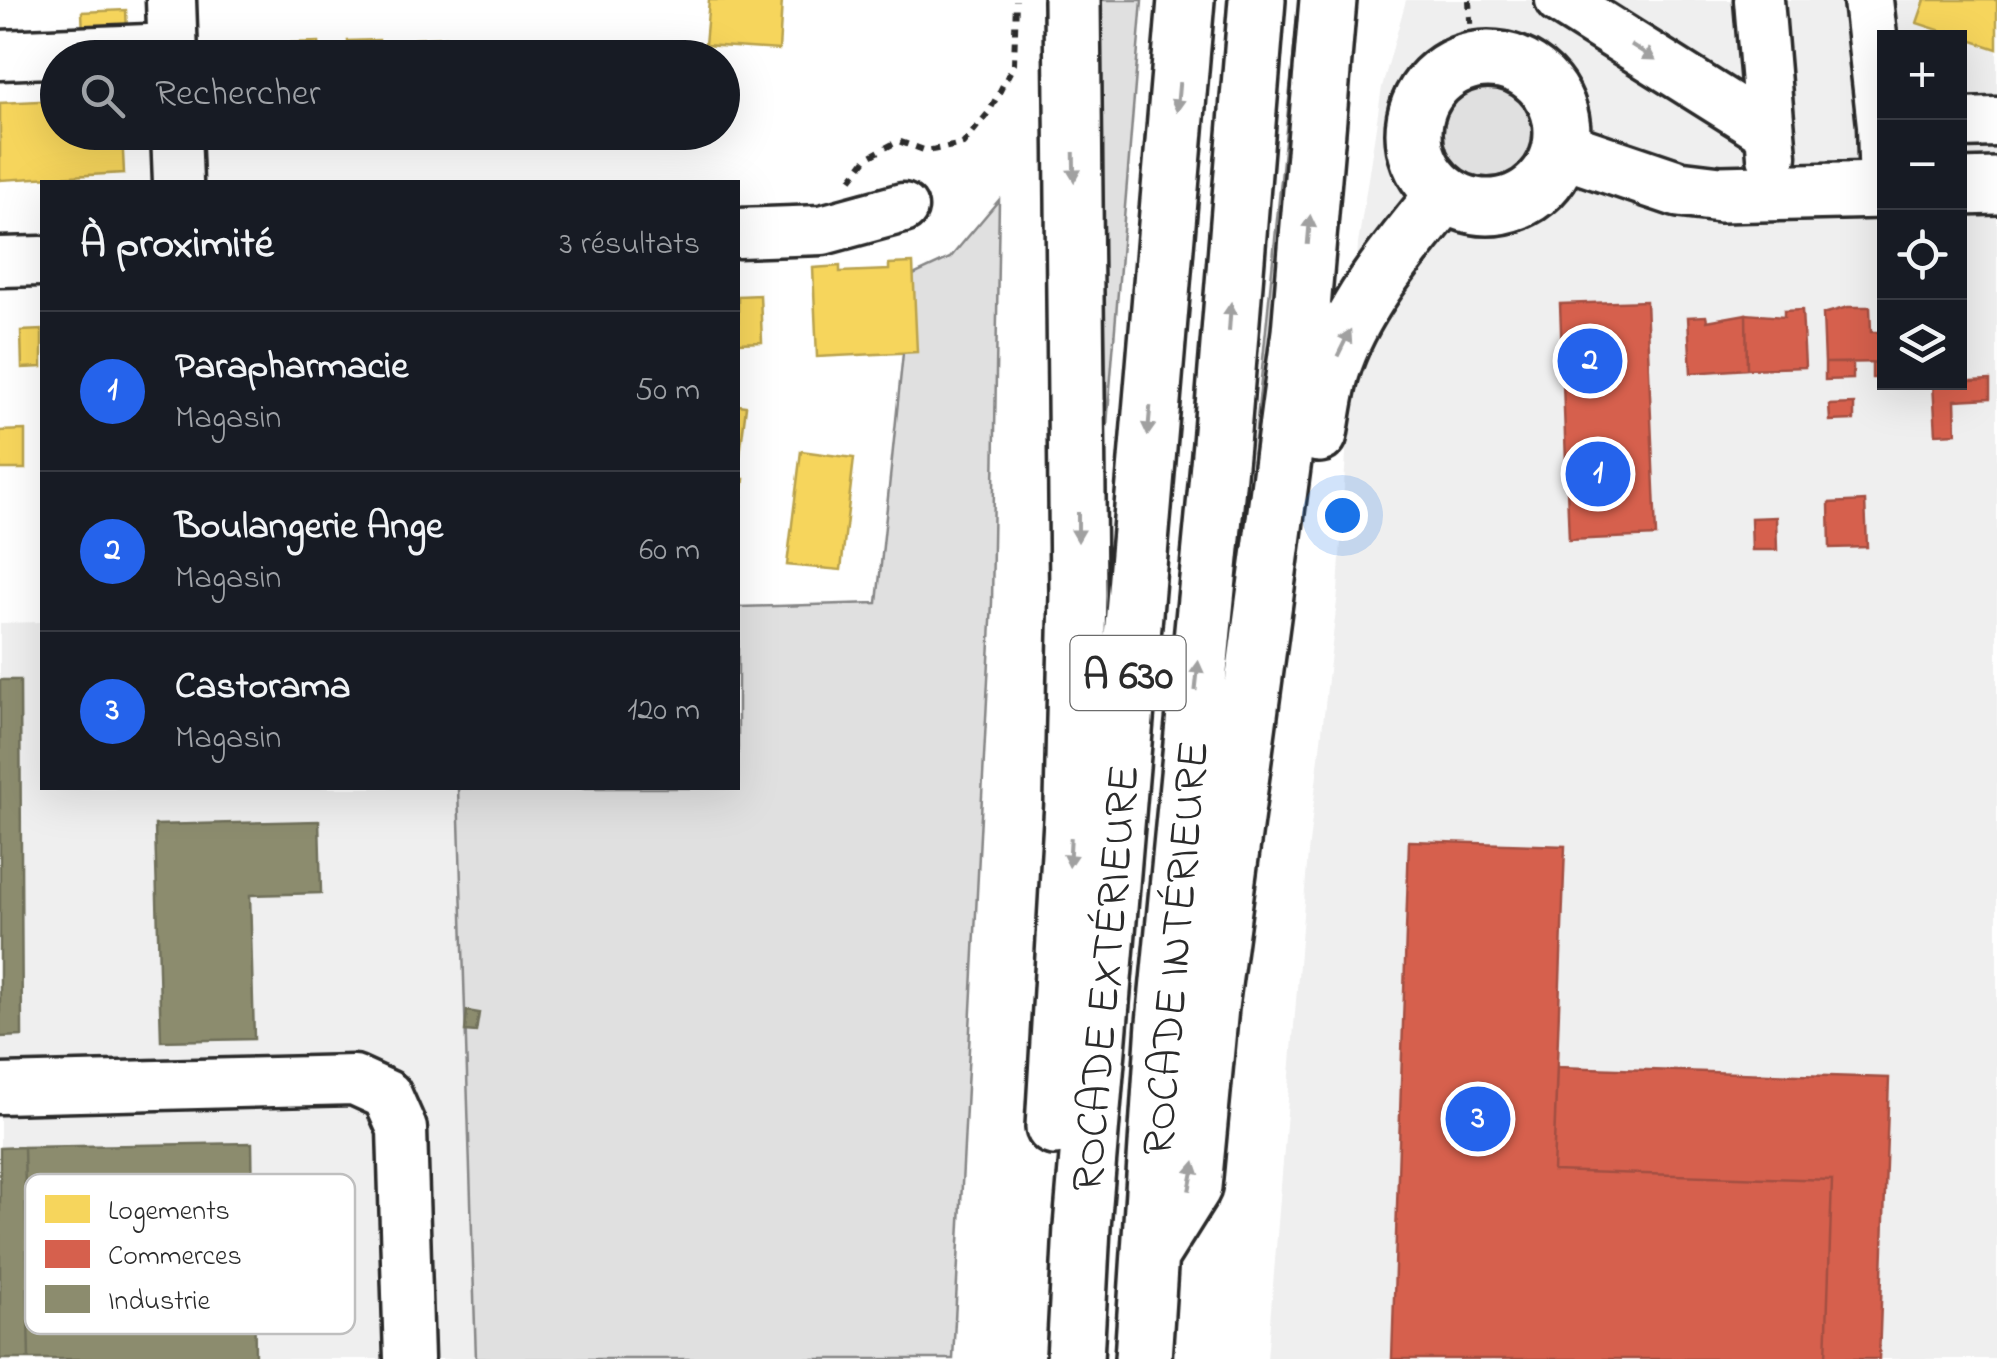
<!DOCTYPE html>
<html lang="fr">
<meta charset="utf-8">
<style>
body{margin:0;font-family:"Indie Flower",sans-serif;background:#20242c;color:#f1f3f6}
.controls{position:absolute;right:30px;top:30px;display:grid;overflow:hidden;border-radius:0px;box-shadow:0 10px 40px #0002}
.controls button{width:90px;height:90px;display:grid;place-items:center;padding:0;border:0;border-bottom:2px solid #363941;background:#171b24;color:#f1f3f6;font:50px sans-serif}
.you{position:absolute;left:1342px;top:515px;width:35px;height:35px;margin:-25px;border:8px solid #fff;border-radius:50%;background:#1a73e8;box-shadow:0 0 0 15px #1a73e833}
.badge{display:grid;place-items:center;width:65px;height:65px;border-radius:50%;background:#2563eb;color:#fff;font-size:32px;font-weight:700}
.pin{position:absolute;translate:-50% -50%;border:5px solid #fff;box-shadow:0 2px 10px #0006}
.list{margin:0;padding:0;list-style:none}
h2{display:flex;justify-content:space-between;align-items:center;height:130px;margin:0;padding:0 40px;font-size:42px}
h2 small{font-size:32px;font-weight:400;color:#9ea1a6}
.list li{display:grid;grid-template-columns:65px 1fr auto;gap:30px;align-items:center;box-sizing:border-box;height:160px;padding:0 40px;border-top:2px solid #363941}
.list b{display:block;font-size:38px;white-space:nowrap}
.list p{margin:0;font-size:32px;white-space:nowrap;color:#9ea1a6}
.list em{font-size:32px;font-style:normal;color:#9ea1a6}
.icon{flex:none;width:55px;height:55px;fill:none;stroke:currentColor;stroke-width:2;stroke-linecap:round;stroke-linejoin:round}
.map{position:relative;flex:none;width:1997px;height:1359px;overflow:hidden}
.search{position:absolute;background:#171b24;box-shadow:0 10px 40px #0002;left:40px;top:40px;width:700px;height:110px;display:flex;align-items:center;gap:25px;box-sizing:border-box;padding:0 35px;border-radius:55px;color:#9ea1a6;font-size:38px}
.panel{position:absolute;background:#171b24;box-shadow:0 10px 40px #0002;left:40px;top:180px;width:700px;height:610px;border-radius:0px}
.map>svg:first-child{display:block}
.built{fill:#efefef;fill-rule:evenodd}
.green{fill:#e0e0e0;stroke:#868686;stroke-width:2.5}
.homes{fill:#f6d55c;stroke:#b9a24d;stroke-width:2.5}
.shops{fill:#d6604d;stroke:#a35043;stroke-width:2.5}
.industry{fill:#8c8c6e;stroke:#6f6f5a;stroke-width:2.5}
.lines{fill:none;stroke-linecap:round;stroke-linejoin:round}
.minor-casing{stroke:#2b2b2b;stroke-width:55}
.major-casing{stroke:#2b2b2b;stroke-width:62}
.highway-casing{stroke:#2b2b2b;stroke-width:62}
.path{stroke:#2b2b2b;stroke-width:6;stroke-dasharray:8 8;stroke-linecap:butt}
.minor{stroke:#fff;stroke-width:48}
.major{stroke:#fff;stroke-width:55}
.highway{stroke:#fff;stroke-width:55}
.oneway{fill:#a0a0a0}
.labels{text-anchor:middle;stroke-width:10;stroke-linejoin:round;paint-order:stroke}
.shield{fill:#fff;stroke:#6b6b6b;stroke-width:2.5}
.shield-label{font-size:42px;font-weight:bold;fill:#2b2b2b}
.street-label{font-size:45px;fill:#2b2b2b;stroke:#fff}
.key{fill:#fff;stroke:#bfbfbf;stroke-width:2.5}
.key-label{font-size:28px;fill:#2b2b2b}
</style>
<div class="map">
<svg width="1997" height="1359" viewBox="0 0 1997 1359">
<rect width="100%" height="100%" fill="#fff"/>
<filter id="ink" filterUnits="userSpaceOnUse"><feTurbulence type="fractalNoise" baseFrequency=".01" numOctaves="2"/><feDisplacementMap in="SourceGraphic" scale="20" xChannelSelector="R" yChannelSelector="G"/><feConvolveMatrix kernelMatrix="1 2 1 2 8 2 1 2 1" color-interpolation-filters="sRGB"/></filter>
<g filter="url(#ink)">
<!-- built -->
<path class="built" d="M1406 0H1997V1359H1267L1308 853 1338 592 1358 244 1382 87ZM1884 38H1960V382H1884Z
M42 622V788H458L476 1359H0V623Z"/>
<!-- green -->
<path class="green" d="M1098 0H1142L1107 425Z
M1299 0H1312L1249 617 1237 619Z
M1436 132a49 49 0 1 1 98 0a49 49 0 1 1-98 0Z
M999 200 992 602 953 1359H476L458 788H738V607L877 603 911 276 950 258Z"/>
<!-- homes -->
<path class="homes" d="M709 0H782L779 50 705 45Z
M1925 0H1997V49L1917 23Z
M126 10 127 31 83 34 82 12Z
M445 37 446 58H415L414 39Z
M379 40 380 58H349L348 41Z
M319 42 320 58H289V43Z
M260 44V58H229V45Z
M415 52V58H386V53Z
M58 100V132H122L124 173 0 180V103Z
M913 263 917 352 817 357 813 268 840 266V272L889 270V264Z
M760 295 762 342 738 343V296Z
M42 330V367L22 368 21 331Z
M738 405 746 406 738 471Z
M25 430V469H0V431Z
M801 451 854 458 841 570 787 565Z
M738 479H744L740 513H738Z"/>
<!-- shops -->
<path class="shops" d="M1646 301 1656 536 1569 540 1560 304Z
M1848 307H1870L1871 332H1884V362L1825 363 1823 314Z
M1802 310 1805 367 1747 369 1746 314 1784 317V311Z
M1746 314 1747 369 1691 373 1688 317 1706 316 1707 321Z
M1884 362V378H1872V363Z
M1825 363H1853V379L1825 380Z
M1990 380V398L1955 400 1956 433 1936 434 1933 383Z
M1854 404V420L1830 421 1829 405Z
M1865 501 1867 547 1830 548 1829 503Z
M1776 517 1777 550H1752L1751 518Z
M1409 841 1565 846 1553 1171 1832 1180 1826 1359H1392Z
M1557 1067 1889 1078 1879 1359H1826L1832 1180 1553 1171Z"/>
<!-- industry -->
<path class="industry" d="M0 680H20L22 1036 0 1037Z
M319 821 321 893 250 895 254 1039 161 1041 155 825Z
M467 1011 479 1013 476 1032 465 1031Z
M252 1143 255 1359H29L24 1147Z
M24 1147 29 1359H0V1148Z"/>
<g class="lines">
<defs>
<path id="minor" d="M171 0 173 58
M1560 0 1770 132
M1759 0 1772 156
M1868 0 1882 125 1884 190
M0 55 173 48
M1960 123 1997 122
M176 132 178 182
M738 233 822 230 903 208
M0 262 42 261
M0 1089 354 1080 387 1095 402 1129 409 1359"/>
<path id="major" d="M1414 133a74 74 0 1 1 148 0a74 74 0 1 1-148 0Z
M1561 149 1679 189 1720 194 1884 190
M1960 187 1997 186"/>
<path id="highway" d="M1319 434C1323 413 1325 392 1331 372 1351 306 1402 247 1445 194
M1054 1127 1073 803 1078 594 1072 0
M1151 1254 1193 1187 1210 1007 1300 332 1328 0
M1075 1359 1082 1227 1186 0
M1143 1359 1165 1023 1221 444 1257 0"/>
</defs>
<!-- minor casing -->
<use href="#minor" class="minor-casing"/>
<!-- major casing -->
<use href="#major" class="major-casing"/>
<!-- highway casing -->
<use href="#highway" class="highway-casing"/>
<!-- path -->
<path class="path" d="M1469 0 1472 60
M851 179 867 158 898 141 927 151 963 144 989 112 1014 64 1016 0"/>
<!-- minor -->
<use href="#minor" class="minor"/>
<!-- major -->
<use href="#major" class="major"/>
<!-- highway -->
<use href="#highway" class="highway"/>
</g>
<!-- one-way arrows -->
<defs><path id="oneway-solid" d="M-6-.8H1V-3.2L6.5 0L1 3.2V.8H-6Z" transform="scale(2.5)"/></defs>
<g class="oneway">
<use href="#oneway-solid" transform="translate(1643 52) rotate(32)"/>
<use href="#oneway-solid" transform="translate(1178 97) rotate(95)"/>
<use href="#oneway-solid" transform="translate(1074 167) rotate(89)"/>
<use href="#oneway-solid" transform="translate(1309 230) rotate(-85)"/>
<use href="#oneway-solid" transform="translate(1230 317) rotate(-86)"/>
<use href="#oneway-solid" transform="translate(1344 343) rotate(-64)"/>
<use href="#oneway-solid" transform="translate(1149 421) rotate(95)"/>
<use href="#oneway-solid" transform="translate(1078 527) rotate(90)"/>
<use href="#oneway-solid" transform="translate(1197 676) rotate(-84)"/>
<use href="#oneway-solid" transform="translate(1070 852) rotate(93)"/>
<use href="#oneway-solid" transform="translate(1192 1176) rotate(-79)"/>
</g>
</g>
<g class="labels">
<!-- shield labels -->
<rect class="shield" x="1070.5" y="636" width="115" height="74" rx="8"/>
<g class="shield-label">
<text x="1128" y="688">A 630</text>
</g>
<!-- street labels -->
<g class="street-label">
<text transform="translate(1173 948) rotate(-85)" y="16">ROCADE INTÉRIEURE</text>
<text transform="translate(1103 978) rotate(-85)" y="16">ROCADE EXTÉRIEURE</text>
</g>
</g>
<!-- legend -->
<rect x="25" y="1174" width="330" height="160" rx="15" class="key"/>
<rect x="45" y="1195" width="45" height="28" fill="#f6d55c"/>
<rect x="45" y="1240" width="45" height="28" fill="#d6604d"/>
<rect x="45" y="1285" width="45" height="28" fill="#8c8c6e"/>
<g class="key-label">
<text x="108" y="1219">Logements</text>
<text x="108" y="1264">Commerces</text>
<text x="108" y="1309">Industrie</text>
</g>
</svg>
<div class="controls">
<button>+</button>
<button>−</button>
<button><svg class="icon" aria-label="locate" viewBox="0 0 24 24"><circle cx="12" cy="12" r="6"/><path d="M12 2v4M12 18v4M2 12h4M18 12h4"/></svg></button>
<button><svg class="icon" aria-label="layers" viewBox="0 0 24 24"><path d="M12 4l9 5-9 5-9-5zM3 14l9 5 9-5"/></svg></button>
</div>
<div class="you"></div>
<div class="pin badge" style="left:1598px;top:474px">1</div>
<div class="pin badge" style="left:1590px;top:361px">2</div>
<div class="pin badge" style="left:1478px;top:1119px">3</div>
<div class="search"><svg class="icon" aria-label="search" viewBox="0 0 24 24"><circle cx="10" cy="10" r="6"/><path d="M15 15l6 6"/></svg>Rechercher</div>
<section class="panel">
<h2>À proximité<small>3 résultats</small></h2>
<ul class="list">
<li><span class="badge">1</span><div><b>Parapharmacie</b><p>Magasin</p></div><em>50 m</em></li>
<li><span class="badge">2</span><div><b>Boulangerie Ange</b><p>Magasin</p></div><em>60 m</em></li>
<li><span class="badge">3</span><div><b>Castorama</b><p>Magasin</p></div><em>120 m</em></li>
</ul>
</section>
</div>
